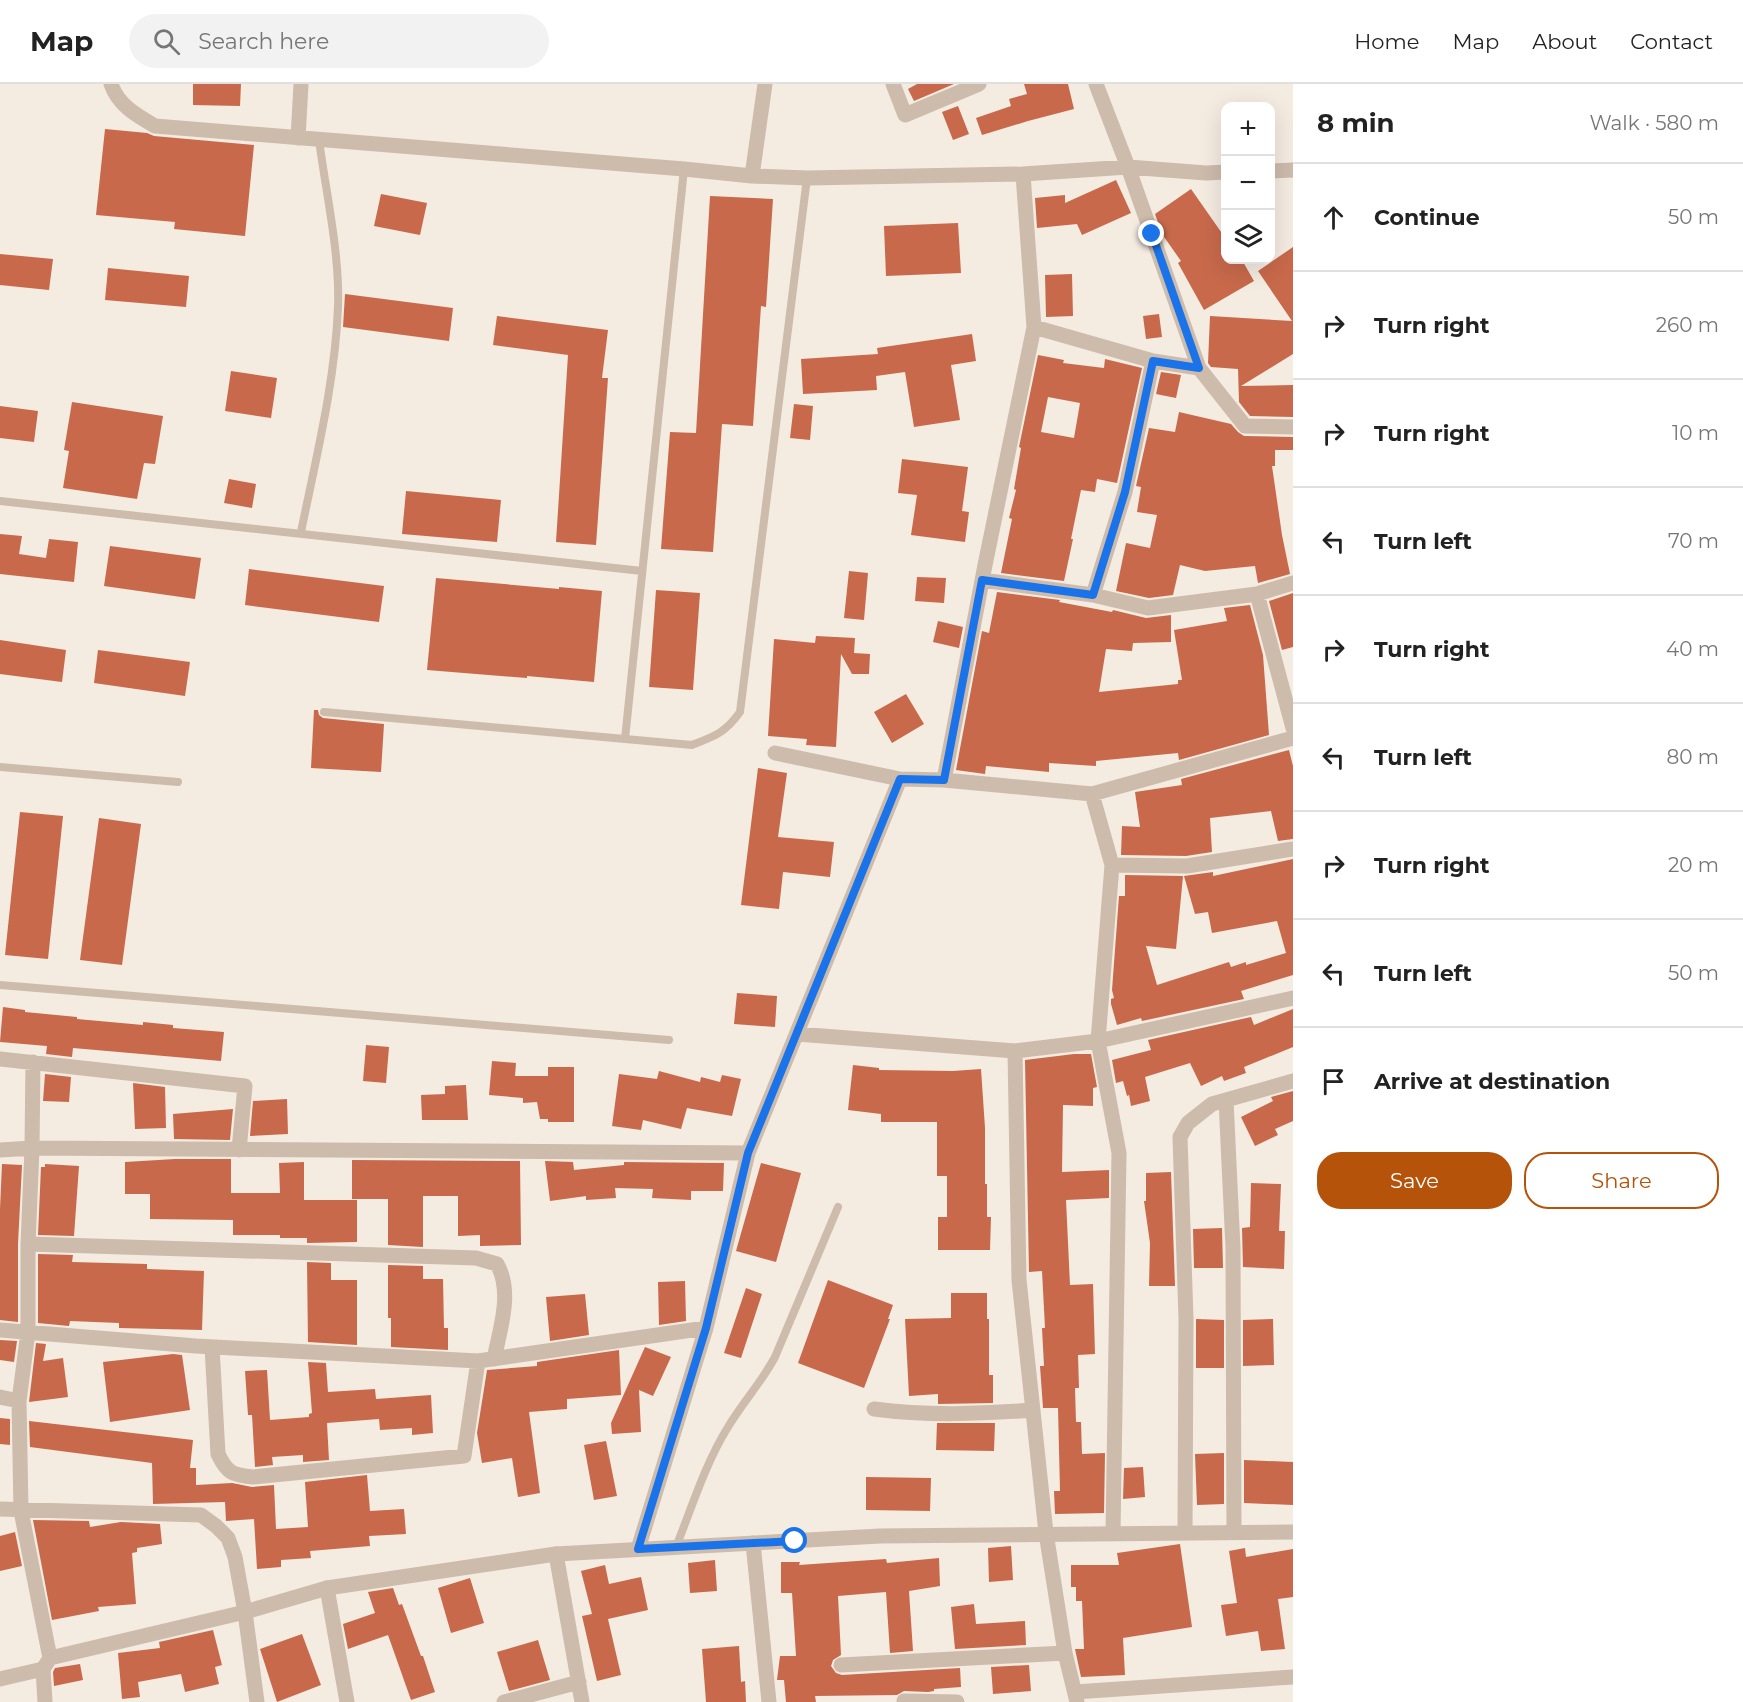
<!DOCTYPE html>
<meta charset="utf-8">
<style>
body{margin:0;font-family:Montserrat,sans-serif;background:#f2f2f2;color:#222}
.controls{position:absolute;right:18px;top:18px;display:grid;overflow:hidden;border-radius:12px;box-shadow:0 6px 24px #0002}
.controls button{width:54px;height:54px;display:grid;place-items:center;padding:0;border:0;border-bottom:2px solid #e0e0e0;background:#fff;color:#222;font:30px sans-serif}
.stop{position:absolute;width:18px;height:18px;margin:-14px;border:4px solid #1a73e8;border-radius:50%;background:#fff}
.stop.end{background:#1a73e8;border-color:#fff;box-shadow:0 2px 6px #0008}
.list{margin:0;padding:0;list-style:none}
h2{display:flex;justify-content:space-between;align-items:center;height:78px;margin:0;padding:0 24px;font-size:26px}
h2 small{font-size:20px;font-weight:400;color:#767676}
.list li{display:grid;grid-template-columns:39px 1fr auto;gap:18px;align-items:center;box-sizing:border-box;height:108px;padding:0 24px;border-top:2px solid #e0e0e0}
.list b{display:block;font-size:22px;white-space:nowrap}
.list em{font-size:20px;font-style:normal;color:#767676}
.actions{display:flex;gap:12px;padding:18px 24px}
.actions a{flex:1;padding:14px 0;border:2px solid #b45309;border-radius:24px;text-align:center;font-size:21px;color:#b45309}
.actions .main{background:#b45309;color:#fff}
.icon{flex:none;width:33px;height:33px;fill:none;stroke:currentColor;stroke-width:2;stroke-linecap:round;stroke-linejoin:round}
.map{position:relative;flex:none;width:1293px;height:1618px;overflow:hidden}
header{display:flex;align-items:center;gap:36px;box-sizing:border-box;height:84px;padding:0 30px;background:#fff;border-bottom:2px solid #e0e0e0}
header strong{font-size:28px}
nav{display:flex;gap:33px;margin-inline-start:auto;font-size:21px}
.search{width:420px;height:54px;background:#f2f2f2;display:flex;align-items:center;gap:15px;box-sizing:border-box;padding:0 21px;border-radius:33px;color:#767676;font-size:22px}
main{display:flex}
aside{flex:1;background:#fff}
.map>svg:first-child{display:block}
.building{fill:#c8694b;fill-rule:evenodd}
.lines{fill:none;stroke-linecap:round;stroke-linejoin:round}
.service{stroke:#cdbbac;stroke-width:8}
.minor{stroke:#cdbbac;stroke-width:15}
.tertiary{stroke:#cdbbac;stroke-width:15}
.route{stroke:#1a73e8;stroke-width:8}
</style>
<header>
<strong>Map</strong>
<div class="search"><svg class="icon" aria-label="search" viewBox="0 0 24 24"><circle cx="10" cy="10" r="6"/><path d="M15 15l6 6"/></svg>Search here</div>
<nav><a>Home</a><a>Map</a><a>About</a><a>Contact</a></nav>
</header>
<main>
<div class="map">
<svg width="1293" height="1618" viewBox="0 0 1293 1618">
<rect width="100%" height="100%" fill="#f4ebe1"/>
<!-- building -->
<path class="building" d="M193 0H241L240 22 193 21Z
M917 0H954L914 17 908 5Z
M1024 0H1068L1074 25 1028 37 982 51 976 34 1011 22 1009 15 1027 10Z
M958 22 969 50 953 56 942 28Z
M105 45 147 49 154 52 254 61 245 152 174 145 175 138 96 131Z
M1116 96 1131 129 1082 151 1077 140 1037 144 1035 114 1065 111V119Z
M1191 105 1226 155V176H1242L1254 197 1204 226 1178 179 1181 177 1162 150 1155 130Z
M381 110 427 119 420 151 374 142Z
M710 112 773 115 766 223 761 222 753 342 722 340 713 468 661 465 670 348 696 349Z
M958 139 961 189 886 192 884 142Z
M1293 163V270L1241 302 1293 301V333L1250 332 1239 318 1238 285 1211 283 1208 279 1210 232 1292 237 1258 187Z
M0 170 53 175 49 206 0 201Z
M108 184 189 192 186 223 105 216Z
M1072 190 1073 232 1046 233 1045 191Z
M345 210 453 224 449 257 343 243Z
M1159 230 1162 253 1146 255 1143 232Z
M497 232 608 246 602 294H608L596 461 556 458 568 271 493 261Z
M972 250 976 277 951 281 960 336 914 343 905 288 876 292 877 306 803 310 801 275 878 270 877 264Z
M1038 271 1064 276 1063 279 1104 284 1105 275 1142 284 1117 399 1097 395 1095 408 1081 406 1071 455H1073L1064 497 1001 489 1012 435 1009 434 1016 406 1014 405 1021 364 1019 363ZM1048 313 1080 319 1074 354 1041 348Z
M231 287 277 294 271 334 225 327Z
M1161 288 1181 291 1176 314 1156 310Z
M72 318 163 332 155 380 144 379 137 415 63 404 69 367 64 366Z
M794 320 813 322 810 356 790 354Z
M0 322 38 327 34 358 0 354Z
M1179 328 1231 340 1238 348 1244 352 1293 353V366H1275V382H1272L1282 451 1290 490 1258 499 1255 482 1205 487 1180 481 1173 511 1149 514 1116 507 1126 459 1150 464 1157 431 1137 428 1141 403 1136 402 1149 344 1175 348Z
M902 375 968 383 962 427 969 428 965 458 911 451 917 411 898 409Z
M229 395 256 400 252 424 224 419Z
M406 407 501 416 497 458 402 450Z
M0 450 22 452 19 470 46 474 49 455 78 458 74 498 0 490Z
M110 462 201 474 195 515 104 502Z
M249 485 384 502 379 538 245 521Z
M849 487 868 489 864 536 844 534Z
M917 493 946 494 944 519 915 517Z
M436 494 559 505V503L602 507 594 598 527 592V594L427 586Z
M656 506 700 509 693 606 649 603Z
M997 508 1060 516 1059 518 1112 528 1113 526 1146 534 1171 531V558L1133 559 1132 567 1106 565 1099 608 1178 600V596H1182L1174 546 1227 537 1224 524 1250 521 1263 571 1269 651 1179 676 1178 669 1096 677V682L1049 679V688L986 682 985 690 956 686 982 547 989 549Z
M1293 509V563L1282 566 1269 517Z
M938 537 963 543 959 564 933 558Z
M816 552 855 554 854 569 870 570 869 590H852L841 570 836 663 806 661 807 655 768 652 774 555 815 559Z
M0 556 66 566 62 598 0 590Z
M98 566 190 578 185 612 94 599Z
M906 610 924 640 892 659 874 628Z
M314 626H318L319 631 323 634 384 640 381 688 311 684Z
M1289 666 1293 682V755L1278 757 1271 727 1210 734 1212 768 1186 772 1121 771 1122 742 1140 743 1135 708 1182 701 1181 695Z
M758 684 787 689 778 753 834 758 830 793 783 788 779 825 741 821Z
M20 728 63 732 48 875 5 871Z
M99 734 141 740 122 881 80 876Z
M1293 775V891L1241 907 1244 915 1142 937 1141 934 1117 941 1111 920V915L1114 914 1112 906 1119 812H1125V791L1183 792 1176 865 1146 862 1157 901 1229 878 1231 883 1246 878V881L1286 869 1277 837 1212 849 1208 828 1195 830 1184 792 1213 788V792Z
M737 909 777 912 775 943 734 940Z
M3 923 25 926V928L77 933V935L143 941V938L173 941V944L224 948 221 977 73 964 72 973 46 970 47 962 0 958Z
M1293 925V963L1244 983 1246 989 1224 997 1222 992 1201 1002 1190 979 1145 993 1150 1017 1131 1022 1129 1011 1127 1012 1123 997 1116 999 1112 976 1151 966 1148 956 1251 933 1254 941Z
M366 961 389 963 386 999 363 997Z
M1074 970H1091L1097 1003 1093 1004V1022L1063 1021 1062 1088 1109 1086V1114L1066 1116 1070 1201 1093 1200 1095 1270 1078 1271 1079 1304H1075L1076 1338H1081L1082 1370 1105 1369 1104 1429 1055 1430 1054 1407H1060L1058 1324H1043L1040 1282H1044L1042 1244H1045L1042 1187 1029 1188 1025 976Z
M492 977 516 979 515 992H548V983H574V1038H548V1035H540L537 1018 523 1019V1014L489 1011Z
M853 981 879 984V986L953 987 981 985 985 1044V1100H987V1133H991L990 1166H938V1133H947V1092H937V1038H881V1030L848 1026Z
M659 987 700 998 701 993 720 998 722 991 741 995 732 1032 687 1024 681 1045 643 1036 641 1046 612 1042 619 990 657 995Z
M45 990 71 993 69 1018 43 1017Z
M133 999 165 1003 166 1044 135 1045Z
M466 1001 468 1036H422L421 1011 445 1010V1002Z
M1293 1007V1037L1275 1045 1278 1051 1255 1062 1241 1033 1273 1017 1271 1013Z
M287 1015 288 1050 250 1052 253 1017Z
M233 1025 230 1056 174 1055 173 1030Z
M175 1075H231V1109H280L279 1079 304 1078V1116H357V1158L307 1159V1154H280V1151H233V1136L150 1135V1110H125V1078Z
M352 1076 520 1077 521 1161 480 1162V1151L458 1152V1112H423V1163L388 1161V1115H352Z
M545 1077 573 1078 574 1086 624 1081V1078L724 1079 723 1107H691V1116L652 1114 653 1105 615 1104 616 1114 586 1116V1112L550 1117Z
M761 1079 801 1089 776 1178 736 1167Z
M2 1080 22 1081 18 1160V1238L0 1236V1125Z
M45 1080 79 1082 74 1152 38 1151 41 1083H45Z
M1171 1088 1175 1202H1149L1150 1159 1144 1117H1146V1089Z
M1251 1099 1281 1100 1279 1147H1285L1284 1185 1243 1183 1242 1144 1250 1143Z
M1222 1144 1223 1184H1194L1193 1145Z
M38 1170 73 1171 72 1178 147 1180V1185L204 1187 202 1246 119 1244V1239L70 1237 69 1242 38 1239Z
M307 1178 331 1179V1196H357V1261L308 1258Z
M388 1181 423 1182V1195H443L444 1244H448V1266L391 1263V1234H388Z
M828 1196 893 1221 888 1235H890L864 1304 798 1279Z
M685 1197 686 1237 659 1241 658 1198Z
M746 1204 762 1210 741 1274 724 1269Z
M951 1209H987V1235H989V1291H993V1319L938 1320V1310L909 1312 905 1235 951 1234Z
M585 1210 589 1251 550 1257 546 1213Z
M1196 1235 1224 1236V1284H1196Z
M1273 1235 1274 1281 1243 1282V1236Z
M0 1256 17 1257 14 1278 0 1276Z
M36 1259 46 1260 43 1277 63 1274 68 1313 29 1318Z
M645 1263 671 1273 653 1312 639 1306 641 1348 612 1350 611 1339Z
M619 1266 621 1311 567 1315V1325L529 1328 540 1409 518 1413 512 1374 482 1379 477 1349 487 1286 537 1282V1278Z
M173 1270 182 1271 190 1326 110 1338 103 1278Z
M308 1278 326 1279 328 1308 375 1305 376 1315 431 1311 433 1349 412 1351V1344L380 1346 379 1335 327 1339 329 1376 303 1378V1371L272 1373 273 1381 255 1383 252 1331H248L245 1287 267 1286 270 1336 309 1333V1330L312 1329Z
M0 1334 10 1335V1361L0 1360Z
M29 1337 193 1356 190 1384H196V1401L232 1399 252 1403 274 1401 276 1445 308 1443 305 1398 367 1391 370 1427 404 1425 406 1450 369 1452 370 1462 310 1467 311 1474 281 1476V1483L257 1485 254 1435 226 1437 225 1418 153 1420 152 1379 30 1363Z
M937 1339H995L994 1367 936 1366Z
M606 1357 617 1412 594 1416 584 1361Z
M1224 1369V1420L1197 1421 1195 1370Z
M1244 1376 1293 1378V1421L1244 1419Z
M1143 1383 1145 1413 1123 1415 1124 1384Z
M866 1393 931 1394 930 1427 866 1426Z
M33 1436 89 1437 90 1443 121 1438 160 1440 162 1460 137 1464V1468L132 1469 136 1520 98 1523 99 1527 52 1536Z
M15 1448 22 1482 0 1487V1452Z
M1180 1460 1192 1543 1123 1554 1125 1591 1081 1593 1075 1565H1084L1082 1517H1076V1503H1071V1481H1119L1117 1469Z
M1011 1462 1013 1496 989 1498 988 1464Z
M1245 1464 1246 1473 1293 1465V1513L1278 1515 1285 1565 1261 1567 1258 1547 1226 1552 1221 1521 1237 1519 1229 1467Z
M939 1474 940 1502 909 1507 913 1567 890 1569 886 1508 838 1512 841 1571 833 1576 831 1582 836 1589 842 1591 960 1584 961 1603 934 1605V1607L928 1608 904 1607 897 1611 815 1612 816 1618H786L784 1596H777L780 1572H796L792 1509H781V1478H800L799 1481 886 1475 887 1479Z
M715 1476 717 1507 690 1509 688 1479Z
M605 1481 609 1500 641 1493 648 1526 608 1535 621 1591 597 1597 582 1532 592 1530 581 1487Z
M470 1494 484 1539 451 1549 438 1504Z
M393 1504 399 1521 402 1520 421 1572H423L435 1608 411 1616 388 1551 348 1565 343 1540 375 1529 368 1508Z
M974 1520 976 1540 1025 1537 1026 1561 955 1565 951 1523Z
M213 1546 222 1581 215 1583 219 1600 185 1608 181 1590 138 1598 140 1613 122 1615 118 1569 160 1564 159 1558Z
M302 1550 321 1601 277 1618 260 1565Z
M538 1556 550 1596 509 1607 497 1568Z
M739 1562 741 1598 745 1597 746 1618H706L702 1565Z
M80 1580 83 1596 54 1602 53 1588 55 1584Z
M1029 1581 1031 1607 993 1610 991 1583Z"/>
<g class="lines">
<!-- service -->
<path class="service" d="M0 417 642 487
M301 448C316 374 335 299 338 223 340 170 326 109 319 56
M324 628 692 661C715 652 725 649 740 628L807 94
M625 655 684 85
M0 683 178 698
M0 901 669 956
M676 1463C692 1423 705 1380 728 1343 743 1318 761 1299 775 1273L838 1123"/>
<!-- minor -->
<path class="minor" d="M111 0C118 21 136 31 155 42L684 85 752 92 807 94 1023 90 1128 83 1206 89 1226 88
M893 0 905 31 979 0
M1096 0 1128 83 1199 284
M298 54 301 0
M1270 87 1293 86
M1023 90 1034 243 1153 277 1199 284 1245 342 1293 343
M752 92 765 0
M982 496 1093 511 1148 524 1257 510 1293 499
M1257 510 1293 644
M1093 511 1125 408 1153 277
M775 669 900 695 944 696 1092 710 1293 654
M944 696 985 481 1034 243
M1112 781 1187 782 1293 765
M797 950 1015 967 1098 957 1112 781 1092 710
M1015 967 1019 1196 1046 1449 1065 1569 1077 1618
M0 975 245 1002 239 1066
M1226 1016 1233 1164 1234 1448
M0 1066 32 1064 33 978
M28 1160 32 1064 748 1069
M0 1246 196 1262 478 1277 706 1244
M212 1263 218 1370C227 1389 232 1391 253 1393L464 1372 478 1277
M0 1313 19 1317 21 1427 50 1574
M19 1317 28 1248V1160L476 1174 497 1180C513 1208 500 1245 494 1275
M874 1325C927 1332 980 1330 1033 1326
M0 1425 201 1431 216 1442 228 1454 235 1473 245 1528 257 1618
M1185 1448 1186 1235 1180 1053 1188 1039 1212 1020 1293 997
M1113 1449 1119 1069 1098 957 1293 914
M753 1459 769 1618
M638 1465 706 1244 748 1069 900 695
M556 1470 582 1618
M327 1504 347 1618
M841 1581 1065 1569
M43 1585 45 1618
M1075 1608 1293 1593
M904 1617 957 1618
M504 1618 579 1598"/>
<!-- tertiary -->
<path class="tertiary" d="M0 1595 43 1585 50 1574 245 1528 327 1504 556 1470 880 1452 1293 1448"/>
</g>
<g class="lines">
<!-- route -->
<path class="route" d="M795 1457 638 1465 706 1244 748 1069 900 695 944 696 982 496 1093 511 1125 408 1153 277 1199 284 1152 150"/>
</g>
</svg>
<div class="controls">
<button>+</button>
<button>−</button>
<button><svg class="icon" aria-label="layers" viewBox="0 0 24 24"><path d="M12 4l9 5-9 5-9-5zM3 14l9 5 9-5"/></svg></button>
</div>
<div class="stop" style="left:795px;top:1457px"></div>
<div class="stop end" style="left:1152px;top:150px"></div>
</div>
<aside>
<h2>8 min<small>Walk · 580 m</small></h2>
<ul class="list">
<li><svg class="icon" aria-label="ahead" viewBox="0 0 24 24"><path d="M12 20V5M6 11l6-6 6 6"/></svg><div><b>Continue</b></div><em>50 m</em></li>
<li><svg class="icon" aria-label="right" viewBox="0 0 24 24"><path d="M7 20v-9h11M14 6l5 5-5 5"/></svg><div><b>Turn right</b></div><em>260 m</em></li>
<li><svg class="icon" aria-label="right" viewBox="0 0 24 24"><path d="M7 20v-9h11M14 6l5 5-5 5"/></svg><div><b>Turn right</b></div><em>10 m</em></li>
<li><svg class="icon" aria-label="left" viewBox="0 0 24 24"><path d="M17 20v-9H6M10 6l-5 5 5 5"/></svg><div><b>Turn left</b></div><em>70 m</em></li>
<li><svg class="icon" aria-label="right" viewBox="0 0 24 24"><path d="M7 20v-9h11M14 6l5 5-5 5"/></svg><div><b>Turn right</b></div><em>40 m</em></li>
<li><svg class="icon" aria-label="left" viewBox="0 0 24 24"><path d="M17 20v-9H6M10 6l-5 5 5 5"/></svg><div><b>Turn left</b></div><em>80 m</em></li>
<li><svg class="icon" aria-label="right" viewBox="0 0 24 24"><path d="M7 20v-9h11M14 6l5 5-5 5"/></svg><div><b>Turn right</b></div><em>20 m</em></li>
<li><svg class="icon" aria-label="left" viewBox="0 0 24 24"><path d="M17 20v-9H6M10 6l-5 5 5 5"/></svg><div><b>Turn left</b></div><em>50 m</em></li>
<li><svg class="icon" aria-label="arrive" viewBox="0 0 24 24"><path d="M6 21V4h12l-3 4 3 4H6"/></svg><div><b>Arrive at destination</b></div></li>
</ul>
<div class="actions"><a class="main">Save</a><a>Share</a></div>
</aside>
</main>
